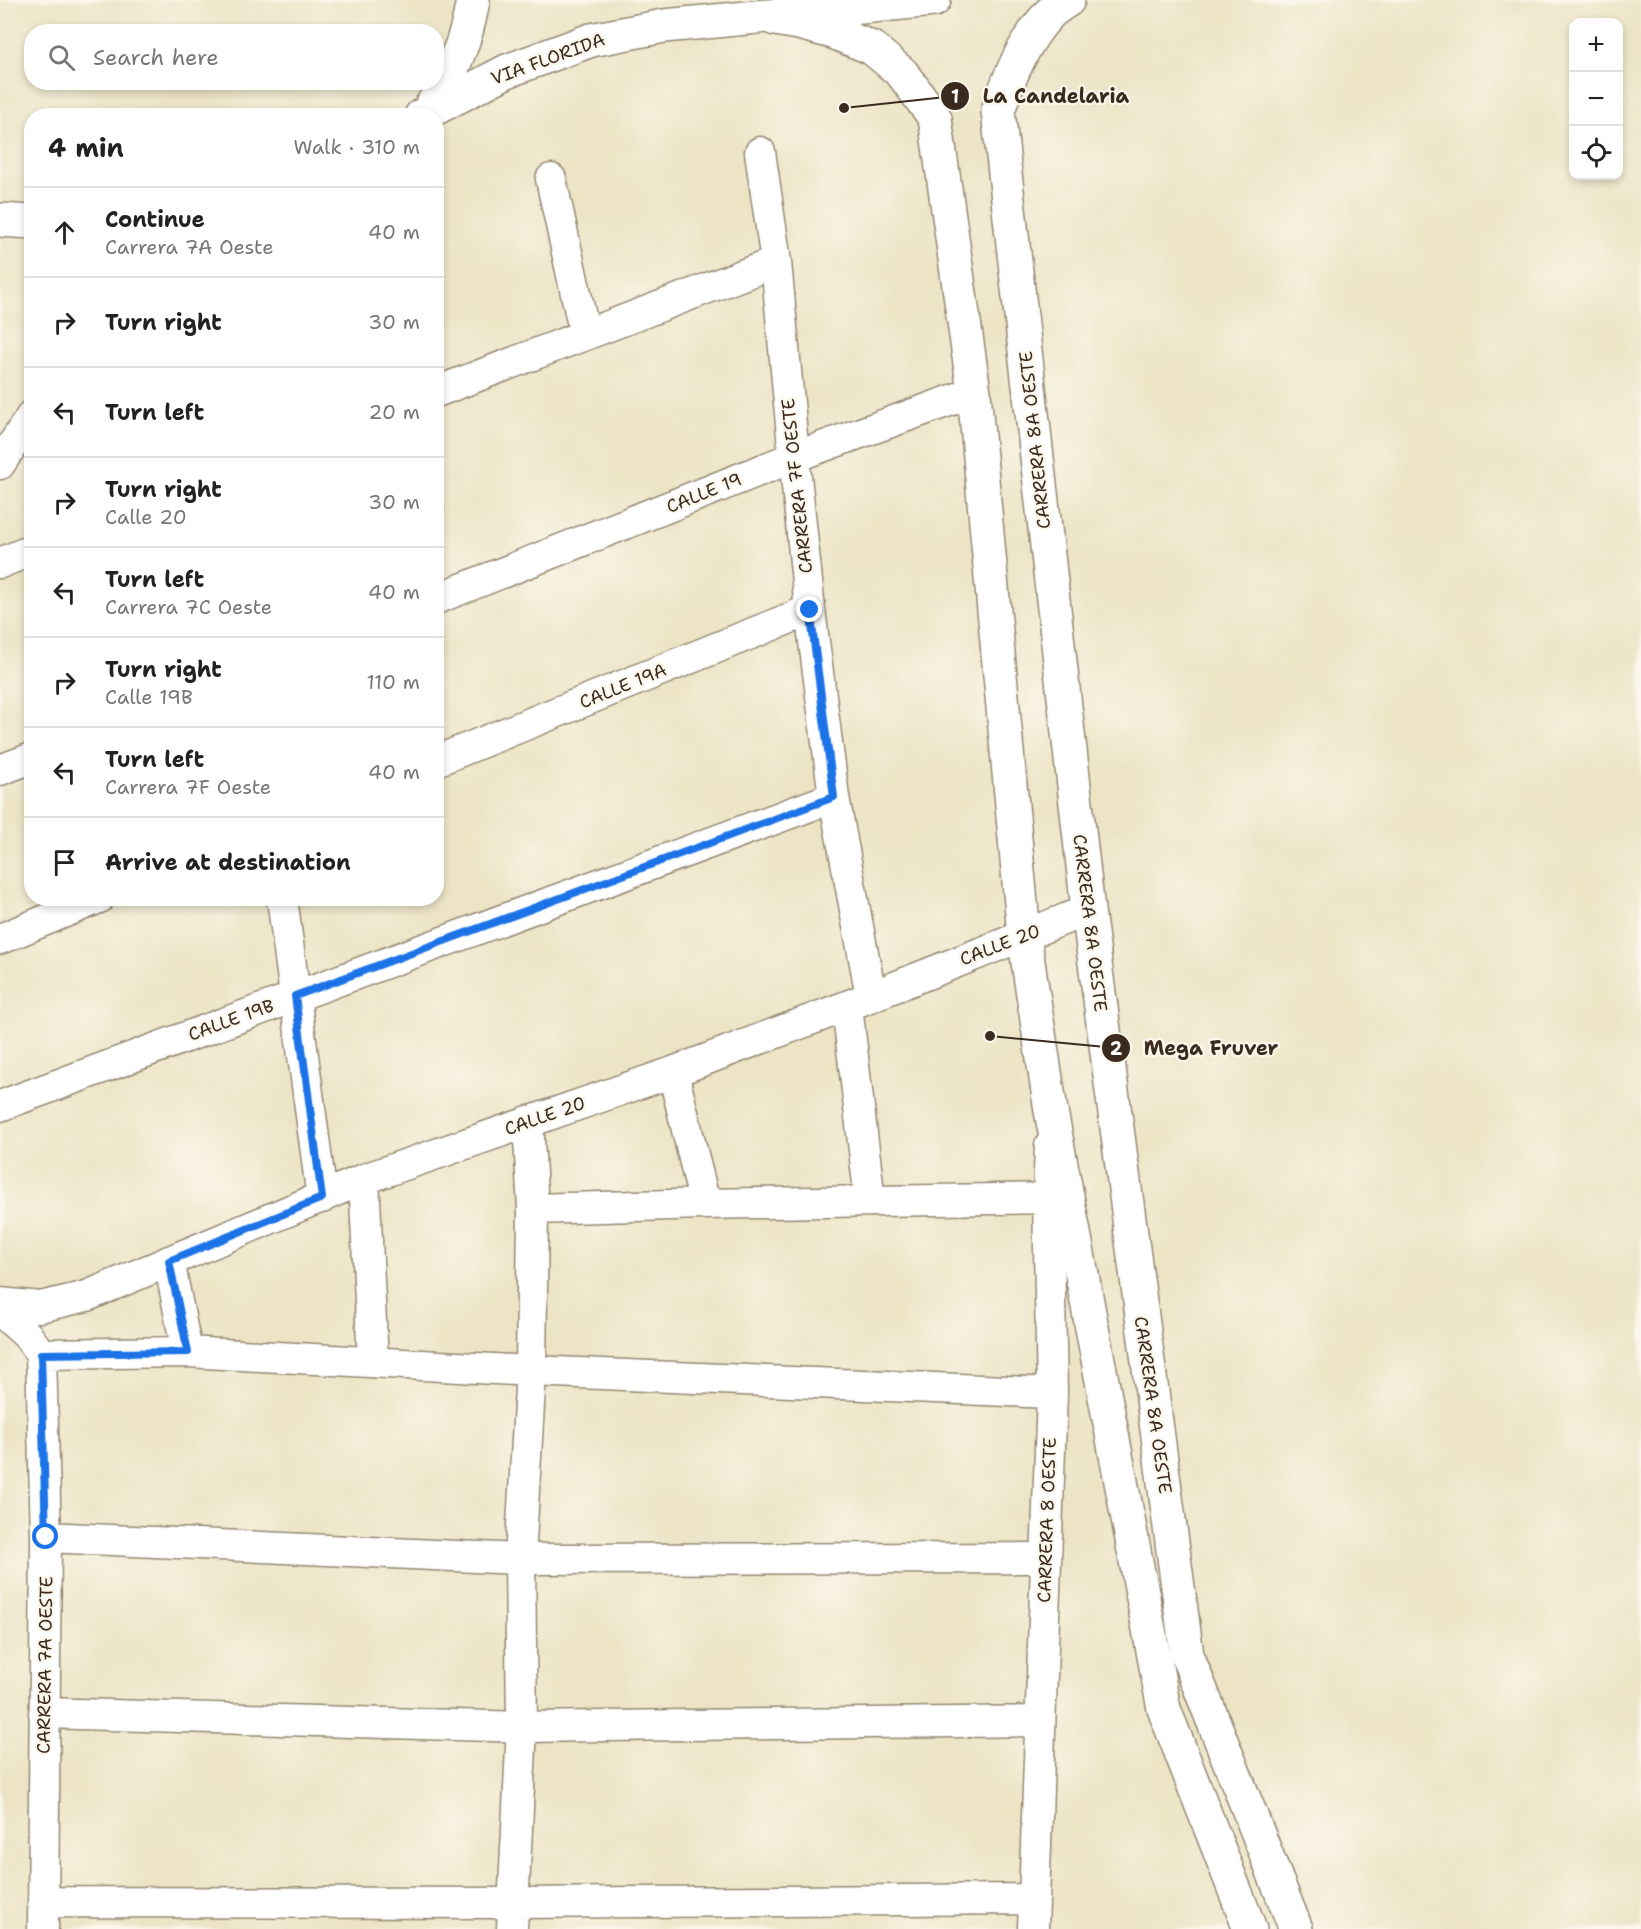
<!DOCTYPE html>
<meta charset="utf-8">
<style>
body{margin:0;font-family:"Shantell Sans",sans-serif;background:#f2f2f2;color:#222}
.controls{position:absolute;right:18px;top:18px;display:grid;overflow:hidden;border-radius:12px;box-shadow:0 3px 9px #0003}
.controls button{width:54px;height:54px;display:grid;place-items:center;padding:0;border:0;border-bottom:2px solid #e0e0e0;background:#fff;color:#222;font:30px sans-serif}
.stop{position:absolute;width:18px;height:18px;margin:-14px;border:4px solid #1a73e8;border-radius:50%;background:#fff}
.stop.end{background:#1a73e8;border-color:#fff;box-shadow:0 2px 6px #0008}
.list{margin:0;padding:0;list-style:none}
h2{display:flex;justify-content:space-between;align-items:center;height:78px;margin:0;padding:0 24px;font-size:26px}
h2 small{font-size:20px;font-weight:400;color:#767676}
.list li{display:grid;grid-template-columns:39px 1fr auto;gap:18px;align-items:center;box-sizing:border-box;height:90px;padding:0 24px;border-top:2px solid #e0e0e0}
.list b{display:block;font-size:22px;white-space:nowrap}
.list p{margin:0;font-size:20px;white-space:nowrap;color:#767676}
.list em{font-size:20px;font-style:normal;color:#767676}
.icon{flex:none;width:33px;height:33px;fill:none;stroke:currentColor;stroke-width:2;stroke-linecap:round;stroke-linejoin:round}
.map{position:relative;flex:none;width:1641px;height:1929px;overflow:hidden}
.search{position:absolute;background:#fff;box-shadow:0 3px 9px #0003;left:24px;top:24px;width:420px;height:66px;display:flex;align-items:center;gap:15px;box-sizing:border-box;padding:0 21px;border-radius:24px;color:#767676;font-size:22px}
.panel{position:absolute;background:#fff;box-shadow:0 3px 9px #0003;left:24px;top:108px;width:420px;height:798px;border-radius:24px}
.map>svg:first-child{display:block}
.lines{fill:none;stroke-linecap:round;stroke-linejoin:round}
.street-casing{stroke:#948772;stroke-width:33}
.secondary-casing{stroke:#948772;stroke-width:36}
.primary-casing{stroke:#948772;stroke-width:36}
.street{stroke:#fff;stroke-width:30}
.secondary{stroke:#fff;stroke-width:33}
.primary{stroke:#fff;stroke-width:33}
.route{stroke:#1a73e8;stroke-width:8}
.labels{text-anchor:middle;stroke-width:4.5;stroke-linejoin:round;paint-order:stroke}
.street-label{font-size:18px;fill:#3b2a1e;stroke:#fbf7ec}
.leader{fill:none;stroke:#3b2a1e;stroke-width:2}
.callout-dot{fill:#3b2a1e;stroke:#fbf7ec;stroke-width:2}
.mark-label{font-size:18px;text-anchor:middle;font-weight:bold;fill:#fff}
.callout-label{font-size:20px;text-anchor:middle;font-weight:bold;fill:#3b2a1e;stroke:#fbf7ec;stroke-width:4.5;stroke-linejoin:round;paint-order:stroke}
</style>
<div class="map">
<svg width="1641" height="1929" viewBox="0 0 1641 1929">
<rect width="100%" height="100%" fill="#fbf7ec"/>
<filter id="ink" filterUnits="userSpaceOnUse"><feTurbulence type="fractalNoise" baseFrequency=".0167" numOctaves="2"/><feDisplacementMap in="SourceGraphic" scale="12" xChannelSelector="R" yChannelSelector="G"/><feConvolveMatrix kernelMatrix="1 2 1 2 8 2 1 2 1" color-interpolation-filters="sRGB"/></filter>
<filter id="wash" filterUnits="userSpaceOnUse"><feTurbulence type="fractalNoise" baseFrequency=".008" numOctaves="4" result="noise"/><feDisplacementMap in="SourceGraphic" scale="24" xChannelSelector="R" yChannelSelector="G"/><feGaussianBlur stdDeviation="1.35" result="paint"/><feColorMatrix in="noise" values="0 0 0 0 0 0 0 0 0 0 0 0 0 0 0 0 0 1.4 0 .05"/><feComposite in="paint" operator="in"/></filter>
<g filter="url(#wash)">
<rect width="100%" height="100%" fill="#ece4c5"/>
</g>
<g filter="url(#ink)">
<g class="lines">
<defs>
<path id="street" d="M760 152 776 262 794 457 810 610 834 797 871 996
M551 179 585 335
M436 392 776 262
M0 464 32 415
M0 563 32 550
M436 599 794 457 974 392
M436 761 810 610
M0 770 32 758
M282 898 322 1198
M0 939 99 898
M847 1006 870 1201
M673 1072 705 1204
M0 1106 834 797
M364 1179 373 1362
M533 1209 705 1204 1048 1198
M169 1261 187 1352
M0 1303 40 1307 87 1296 364 1179 673 1072 847 1006 1088 910
M0 1311 27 1335 41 1354 46 1537 43 1929
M41 1354 187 1352 531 1371 1052 1393
M46 1537 520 1559 1045 1558
M44 1713 522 1727 1040 1721
M44 1902 513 1903 1034 1899
M512 1929 522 1727 520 1559 531 1371 533 1209 528 1121
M1033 1929 1052 1393 1048 1198 1050 1146"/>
<path id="secondary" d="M1068 0C1062 4 1054 9 1049 14 1024 41 1009 76 998 111L1088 910 1187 1655 1296 1929
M775 19 799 23 833 32 872 48 902 73 935 118 974 392 1024 936 1051 1111 1164 1709 1250 1929"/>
<path id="primary" d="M428 112C451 73 466 45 473 0
M421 116 507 71 591 40 664 26 934 0
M0 220 32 222"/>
</defs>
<!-- street casing -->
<use href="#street" class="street-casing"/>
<!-- secondary casing -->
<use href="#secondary" class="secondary-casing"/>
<!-- primary casing -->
<use href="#primary" class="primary-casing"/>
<!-- street -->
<use href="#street" class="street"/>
<!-- secondary -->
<use href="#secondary" class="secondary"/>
<!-- primary -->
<use href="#primary" class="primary"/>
</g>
</g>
<g class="lines" filter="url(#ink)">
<!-- route -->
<path class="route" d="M46 1537 41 1354 188 1352 169 1261 322 1198 295 996 834 797 810 610"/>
</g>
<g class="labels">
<!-- street labels -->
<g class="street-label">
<text transform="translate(548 59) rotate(-20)" y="6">VIA FLORIDA</text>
<text transform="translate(1035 440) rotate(-96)" y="6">CARRERA 8A OESTE</text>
<text transform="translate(797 486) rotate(-96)" y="6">CARRERA 7F OESTE</text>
<text transform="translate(704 493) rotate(-22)" y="6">CALLE 19</text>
<text transform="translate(623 686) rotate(-22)" y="6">CALLE 19A</text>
<text transform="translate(1090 923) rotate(83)" y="6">CARRERA 8A OESTE</text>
<text transform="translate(1000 945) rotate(-21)" y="6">CALLE 20</text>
<text transform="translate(231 1020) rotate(-20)" y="6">CALLE 19B</text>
<text transform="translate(545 1116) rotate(-19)" y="6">CALLE 20</text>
<text transform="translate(1153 1405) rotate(82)" y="6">CARRERA 8A OESTE</text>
<text transform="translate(1047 1520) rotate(-88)" y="6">CARRERA 8 OESTE</text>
<text transform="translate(45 1665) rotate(-89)" y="6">CARRERA 7A OESTE</text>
</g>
</g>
<!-- callouts -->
<path class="leader" d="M844 108L955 96M990 1036L1116 1048"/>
<g class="callout-dot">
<circle cx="844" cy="108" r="6"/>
<circle cx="990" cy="1036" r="6"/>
<circle cx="955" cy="96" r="15"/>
<circle cx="1116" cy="1048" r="15"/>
</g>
<g class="mark-label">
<text x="955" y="103">1</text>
<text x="1116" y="1055">2</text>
</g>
<g class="callout-label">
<text x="1056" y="103">La Candelaria</text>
<text x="1211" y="1055">Mega Fruver</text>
</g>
</svg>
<div class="controls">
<button>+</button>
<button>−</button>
<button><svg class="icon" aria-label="locate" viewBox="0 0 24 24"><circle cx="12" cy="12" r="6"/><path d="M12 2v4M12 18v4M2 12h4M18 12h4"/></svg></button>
</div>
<div class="stop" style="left:46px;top:1537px"></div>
<div class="stop end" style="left:810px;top:610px"></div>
<div class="search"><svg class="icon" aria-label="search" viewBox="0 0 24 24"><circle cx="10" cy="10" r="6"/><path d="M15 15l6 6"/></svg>Search here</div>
<section class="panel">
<h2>4 min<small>Walk · 310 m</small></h2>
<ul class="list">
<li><svg class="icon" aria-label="ahead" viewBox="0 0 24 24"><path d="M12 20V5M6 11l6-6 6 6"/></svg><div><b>Continue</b><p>Carrera 7A Oeste</p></div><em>40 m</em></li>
<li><svg class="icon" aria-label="right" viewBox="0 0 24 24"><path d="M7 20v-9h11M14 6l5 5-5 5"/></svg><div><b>Turn right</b></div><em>30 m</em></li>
<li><svg class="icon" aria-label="left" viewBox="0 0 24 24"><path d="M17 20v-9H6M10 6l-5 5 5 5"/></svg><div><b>Turn left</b></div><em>20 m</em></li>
<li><svg class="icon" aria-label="right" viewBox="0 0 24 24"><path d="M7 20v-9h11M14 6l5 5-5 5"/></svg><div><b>Turn right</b><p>Calle 20</p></div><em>30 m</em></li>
<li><svg class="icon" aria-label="left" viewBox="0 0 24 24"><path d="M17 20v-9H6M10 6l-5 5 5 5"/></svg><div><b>Turn left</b><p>Carrera 7C Oeste</p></div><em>40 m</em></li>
<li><svg class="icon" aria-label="right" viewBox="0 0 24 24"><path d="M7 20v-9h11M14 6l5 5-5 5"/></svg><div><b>Turn right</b><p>Calle 19B</p></div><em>110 m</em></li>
<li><svg class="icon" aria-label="left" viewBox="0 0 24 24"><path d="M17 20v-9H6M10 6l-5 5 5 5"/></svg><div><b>Turn left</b><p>Carrera 7F Oeste</p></div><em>40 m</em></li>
<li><svg class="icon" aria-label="arrive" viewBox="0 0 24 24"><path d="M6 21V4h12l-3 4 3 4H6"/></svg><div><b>Arrive at destination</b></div></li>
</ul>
</section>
</div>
